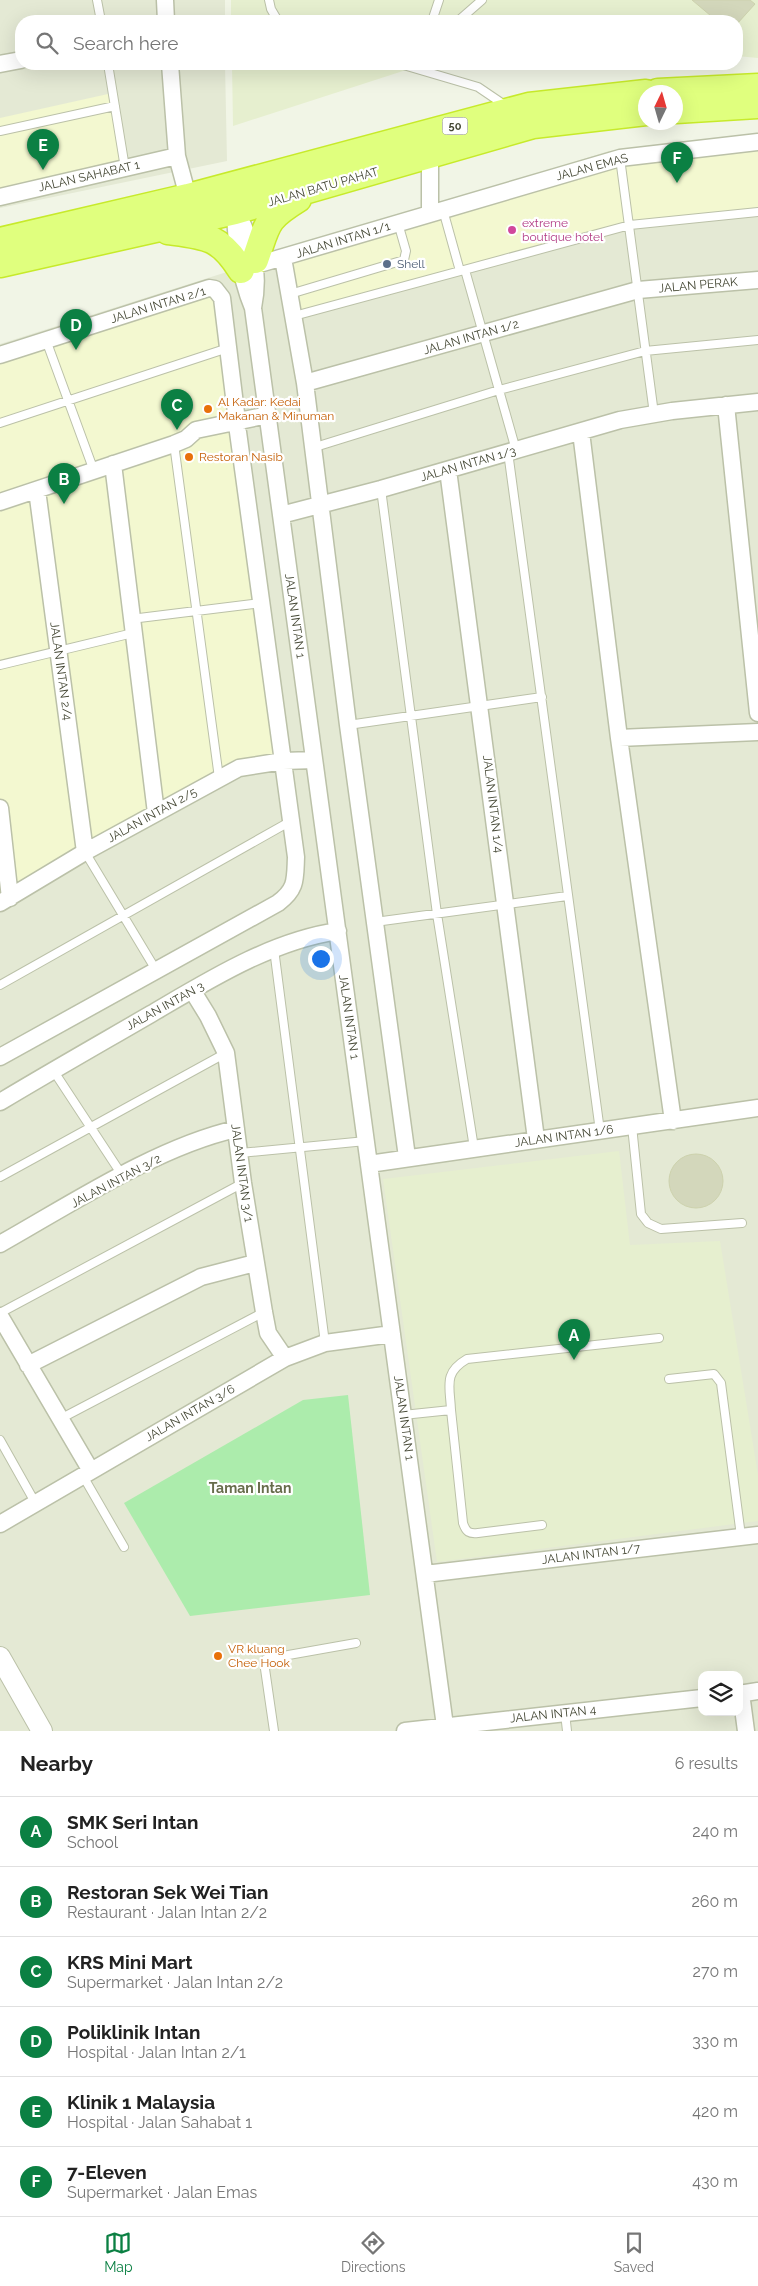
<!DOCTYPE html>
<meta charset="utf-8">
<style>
body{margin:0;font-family:Raleway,sans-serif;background:#f2f2f2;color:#222}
.controls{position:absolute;right:15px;bottom:15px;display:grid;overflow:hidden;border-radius:10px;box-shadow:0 5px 20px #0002}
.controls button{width:45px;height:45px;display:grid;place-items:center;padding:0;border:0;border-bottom:1px solid #e0e0e0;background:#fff;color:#222;font:25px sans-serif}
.compass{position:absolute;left:638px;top:85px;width:45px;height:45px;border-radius:50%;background:#fff;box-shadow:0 5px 20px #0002;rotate:5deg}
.you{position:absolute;left:320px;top:958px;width:18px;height:18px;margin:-12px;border:4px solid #fff;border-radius:50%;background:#1a73e8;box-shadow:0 0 0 8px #1a73e833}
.badge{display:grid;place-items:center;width:32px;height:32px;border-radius:50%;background:#0b8043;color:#fff;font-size:16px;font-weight:700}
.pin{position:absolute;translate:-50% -41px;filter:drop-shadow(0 1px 2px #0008)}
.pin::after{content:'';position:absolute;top:26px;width:18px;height:15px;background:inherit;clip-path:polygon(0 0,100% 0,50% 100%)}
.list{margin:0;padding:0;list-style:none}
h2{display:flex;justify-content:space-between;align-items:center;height:65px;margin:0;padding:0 20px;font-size:21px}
h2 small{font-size:16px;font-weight:400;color:#767676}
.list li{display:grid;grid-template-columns:32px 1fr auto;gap:15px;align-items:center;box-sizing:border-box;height:70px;padding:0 20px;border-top:1px solid #e0e0e0}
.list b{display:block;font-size:19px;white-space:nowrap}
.list p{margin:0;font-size:16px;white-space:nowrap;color:#767676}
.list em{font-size:16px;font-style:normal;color:#767676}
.icon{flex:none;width:28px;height:28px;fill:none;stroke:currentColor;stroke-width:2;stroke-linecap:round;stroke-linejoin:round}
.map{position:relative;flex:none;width:758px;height:1731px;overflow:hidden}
.search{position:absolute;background:#fff;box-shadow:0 5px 20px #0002;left:15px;right:15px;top:15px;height:55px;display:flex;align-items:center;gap:12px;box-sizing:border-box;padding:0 18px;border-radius:20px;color:#767676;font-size:19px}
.sheet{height:485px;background:#fff}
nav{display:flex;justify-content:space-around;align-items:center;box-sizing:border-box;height:70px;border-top:1px solid #e0e0e0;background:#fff;font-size:14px;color:#767676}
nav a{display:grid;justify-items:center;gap:2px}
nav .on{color:#0b8043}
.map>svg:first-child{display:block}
.residential{fill:#e4e9d4;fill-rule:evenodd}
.commercial{fill:#f3f8d0}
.education{fill:#e6efcf}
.green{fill:#acecac}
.building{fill:#d3d7bb;stroke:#cdd2ad}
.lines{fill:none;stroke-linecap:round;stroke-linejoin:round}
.service-casing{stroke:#bbc1a8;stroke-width:10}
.minor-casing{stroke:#bbc1a8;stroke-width:19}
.tertiary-casing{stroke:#bbc1a8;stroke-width:22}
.trunk-casing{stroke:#c7ea2b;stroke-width:29}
.service{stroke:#fff;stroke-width:8}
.minor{stroke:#fff;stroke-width:16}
.tertiary{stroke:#fff;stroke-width:20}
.trunk{stroke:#e0ff7e;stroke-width:26}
.hotel-dot{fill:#d1479c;stroke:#fff;stroke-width:2}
.service-dot{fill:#5c6f8a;stroke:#fff;stroke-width:2}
.food-dot{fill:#e8710a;stroke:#fff;stroke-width:2}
.labels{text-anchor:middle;stroke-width:4.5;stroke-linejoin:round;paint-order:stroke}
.shield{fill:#fff;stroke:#7d7f72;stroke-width:1}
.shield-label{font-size:11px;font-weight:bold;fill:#454835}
.street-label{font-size:12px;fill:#454835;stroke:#fff}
.hotel-label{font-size:12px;fill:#b23c85;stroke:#fff;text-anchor:start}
.service-label{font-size:12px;fill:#4e5e75;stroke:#fff;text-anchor:start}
.food-label{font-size:12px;fill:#c56008;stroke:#fff;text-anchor:start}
.neighbourhood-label{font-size:14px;font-weight:bold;fill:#676c4b;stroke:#fff}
</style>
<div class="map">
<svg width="758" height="1731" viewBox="0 0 758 1731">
<rect width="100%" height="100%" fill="#f1f5e6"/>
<!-- residential -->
<path class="residential" d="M0 0H225V21H21V64H225L227 161 0 208Z
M758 135V1731H0V344L609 151ZM702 1675H739V1712H702Z"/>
<!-- commercial -->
<path class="commercial" d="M117 92 128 163 0 192V118Z
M758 147V215L627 229 299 318 290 261 618 164Z
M226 290 288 766 241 773 6 906 0 855V350Z"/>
<!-- education -->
<path class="education" d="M231 0H758V58L737 56V21H231Z
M232 64H438L403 71 233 126Z
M619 1151 630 1245 720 1241 758 1475V1521L437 1562 383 1179Z"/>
<!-- green -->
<path class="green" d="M348 1395 370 1595 190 1616 124 1503 303 1400Z"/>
<!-- building -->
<path class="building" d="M692 0H750L755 4 737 24V21H717Z
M669 1181a27 27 0 1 1 54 0a27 27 0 1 1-54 0Z"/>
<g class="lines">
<defs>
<path id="service" d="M97 0 101 21
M269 0 271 9 278 21
M432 21 439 0
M458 21 482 0
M108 64 125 168
M400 64 478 87 506 106
M0 131 115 106
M620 158 654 414
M443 210 460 271
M465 270 516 450
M290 294 404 260 406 251 398 223
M294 316 630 225 758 212
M46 340 94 471
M0 423 228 348
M174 444 219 778
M312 448 499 390 645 351 758 340
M508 452 600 1131
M381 489 437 914 474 1148
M131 619 261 603
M0 665 133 633
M348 725 542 697
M85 852 156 970
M375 922 567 896
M274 949 325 1343
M0 985 291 821
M53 1070 122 1175
M632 1126 641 1214 648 1223 661 1229 742 1223
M240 1153 366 1141
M0 1177 226 1053
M0 1313 243 1183
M669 1379 714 1374 721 1383 741 1536
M451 1410C450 1386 443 1373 467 1359L659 1338
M403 1415 451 1410 463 1523C466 1532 469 1534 478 1533L542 1525
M60 1419 264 1312
M0 1440 36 1504
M83 1476 124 1547
M565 1713 567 1731
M274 1731 264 1662 266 1659 356 1643"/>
<path id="minor" d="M165 0 166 21
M0 64 21 60
M170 64 177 156 188 197
M0 197 177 156
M235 211C236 245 240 277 253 308L445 1726
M236 212C254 242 260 273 253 308
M430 213V156
M283 258 305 383 348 725 407 1157
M256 265 620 158 758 142
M0 355 209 288 215 289 222 298 237 421
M305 383 638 290 758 280
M726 405 758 713
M581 432 619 738 673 1121
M113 464 156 813
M448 470 536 1139
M37 490 85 852
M0 502 174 444 186 439 196 430 268 415
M281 515 381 489 620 420 672 411 758 402
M619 738 758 732
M0 808 10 898
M0 903 85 852 239 768 283 761 314 760
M192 990 208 1016 226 1053 243 1183 264 1312 268 1333 285 1358
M0 1057 278 903C297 889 295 879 296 857L238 432
M0 1102C50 1072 101 1043 151 1014 209 980 271 941 338 931
M369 1164 758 1108
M0 1244C71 1204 157 1147 236 1129
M0 1316 91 1471
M28 1365 201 1277 255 1263
M0 1524 285 1358 325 1343 392 1334
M425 1574 758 1535
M741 1693 746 1731
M739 1694 758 1691
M405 1731 702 1698"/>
<path id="tertiary" d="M0 1657 42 1731"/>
<path id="trunk" d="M658 92 758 87
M676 110 758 105
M168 231C206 236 220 236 241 270
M0 241 188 197 529 106 646 93
M255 260C268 224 264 220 298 199
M0 264 235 211 533 125 646 112"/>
</defs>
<!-- service casing -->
<use href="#service" class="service-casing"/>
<!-- minor casing -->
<use href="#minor" class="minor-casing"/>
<!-- tertiary casing -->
<use href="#tertiary" class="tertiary-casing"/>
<!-- trunk casing -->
<use href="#trunk" class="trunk-casing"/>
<!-- service -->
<use href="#service" class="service"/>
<!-- minor -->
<use href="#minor" class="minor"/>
<!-- tertiary -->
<use href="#tertiary" class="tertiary"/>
<!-- trunk -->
<use href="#trunk" class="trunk"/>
</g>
<!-- markers -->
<circle class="hotel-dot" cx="512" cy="230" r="5"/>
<circle class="service-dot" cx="387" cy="264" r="5"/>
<g class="food-dot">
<circle cx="208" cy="409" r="5"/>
<circle cx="189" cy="457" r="5"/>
<circle cx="218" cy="1656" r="5"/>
</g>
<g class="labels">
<!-- shield labels -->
<rect class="shield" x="442.5" y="117.5" width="25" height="17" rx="4"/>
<g class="shield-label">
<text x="455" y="130">50</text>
</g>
<!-- street labels -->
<g class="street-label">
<text transform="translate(592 167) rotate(-15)" y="4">JALAN EMAS</text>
<text transform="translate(89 176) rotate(-13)" y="4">JALAN SAHABAT 1</text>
<text transform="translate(323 187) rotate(-16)" y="4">JALAN BATU PAHAT</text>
<text transform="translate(343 240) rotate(-17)" y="4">JALAN INTAN 1/1</text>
<text transform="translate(698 285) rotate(-5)" y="4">JALAN PERAK</text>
<text transform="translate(158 305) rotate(-17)" y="4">JALAN INTAN 2/1</text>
<text transform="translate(471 337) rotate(-16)" y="4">JALAN INTAN 1/2</text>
<text transform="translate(468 464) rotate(-16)" y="4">JALAN INTAN 1/3</text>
<text transform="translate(295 616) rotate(82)" y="4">JALAN INTAN 1</text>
<text transform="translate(61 671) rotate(82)" y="4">JALAN INTAN 2/4</text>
<text transform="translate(493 804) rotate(83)" y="4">JALAN INTAN 1/4</text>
<text transform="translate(152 815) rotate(-29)" y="4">JALAN INTAN 2/5</text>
<text transform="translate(165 1006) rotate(-29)" y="4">JALAN INTAN 3</text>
<text transform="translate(349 1017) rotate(82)" y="4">JALAN INTAN 1</text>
<text transform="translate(564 1136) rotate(-8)" y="4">JALAN INTAN 1/6</text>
<text transform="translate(242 1173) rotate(82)" y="4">JALAN INTAN 3/1</text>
<text transform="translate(116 1181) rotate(-28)" y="4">JALAN INTAN 3/2</text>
<text transform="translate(190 1413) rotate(-30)" y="4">JALAN INTAN 3/6</text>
<text transform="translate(404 1418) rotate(82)" y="4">JALAN INTAN 1</text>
<text transform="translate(591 1554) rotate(-7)" y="4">JALAN INTAN 1/7</text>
<text transform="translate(553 1714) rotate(-6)" y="4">JALAN INTAN 4</text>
</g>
<!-- hotel labels -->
<g class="hotel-label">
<text x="522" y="227">extreme<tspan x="522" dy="14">boutique hotel</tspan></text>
</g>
<!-- service labels -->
<g class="service-label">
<text x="397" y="268">Shell</text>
</g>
<!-- food labels -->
<g class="food-label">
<text x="218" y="406">Al Kadar: Kedai<tspan x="218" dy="14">Makanan &amp; Minuman</tspan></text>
<text x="199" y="461">Restoran Nasib</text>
<text x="228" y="1653">VR kluang<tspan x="228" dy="14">Chee Hook</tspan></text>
</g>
<!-- neighbourhood labels -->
<g class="neighbourhood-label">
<text x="250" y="1493">Taman Intan</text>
</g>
</g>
</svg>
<div class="controls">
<button><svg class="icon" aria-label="layers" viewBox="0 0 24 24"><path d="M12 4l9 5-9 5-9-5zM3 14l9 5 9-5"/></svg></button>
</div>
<svg class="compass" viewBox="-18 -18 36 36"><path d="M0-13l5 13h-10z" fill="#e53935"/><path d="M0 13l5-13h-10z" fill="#767676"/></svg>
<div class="you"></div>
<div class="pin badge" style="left:574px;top:1360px">A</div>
<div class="pin badge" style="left:64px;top:504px">B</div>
<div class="pin badge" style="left:177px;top:430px">C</div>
<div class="pin badge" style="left:76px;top:350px">D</div>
<div class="pin badge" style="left:43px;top:170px">E</div>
<div class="pin badge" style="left:677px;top:183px">F</div>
<div class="search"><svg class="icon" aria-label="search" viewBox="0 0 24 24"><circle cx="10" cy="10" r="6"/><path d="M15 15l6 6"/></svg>Search here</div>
</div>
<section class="sheet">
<h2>Nearby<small>6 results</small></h2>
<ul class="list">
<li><span class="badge">A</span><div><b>SMK Seri Intan</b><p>School</p></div><em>240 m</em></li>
<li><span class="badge">B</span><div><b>Restoran Sek Wei Tian</b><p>Restaurant · Jalan Intan 2/2</p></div><em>260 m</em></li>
<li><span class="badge">C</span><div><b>KRS Mini Mart</b><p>Supermarket · Jalan Intan 2/2</p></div><em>270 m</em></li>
<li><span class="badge">D</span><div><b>Poliklinik Intan</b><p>Hospital · Jalan Intan 2/1</p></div><em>330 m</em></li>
<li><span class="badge">E</span><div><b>Klinik 1 Malaysia</b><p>Hospital · Jalan Sahabat 1</p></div><em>420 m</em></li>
<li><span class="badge">F</span><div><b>7-Eleven</b><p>Supermarket · Jalan Emas</p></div><em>430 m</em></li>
</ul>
</section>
<nav>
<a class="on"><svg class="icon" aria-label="map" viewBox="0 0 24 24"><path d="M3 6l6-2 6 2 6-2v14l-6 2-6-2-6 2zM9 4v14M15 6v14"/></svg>Map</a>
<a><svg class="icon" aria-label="directions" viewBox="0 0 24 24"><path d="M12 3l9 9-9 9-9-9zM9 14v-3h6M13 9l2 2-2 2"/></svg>Directions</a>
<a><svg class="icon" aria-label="saved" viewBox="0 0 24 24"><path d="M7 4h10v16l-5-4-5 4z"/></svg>Saved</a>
</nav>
